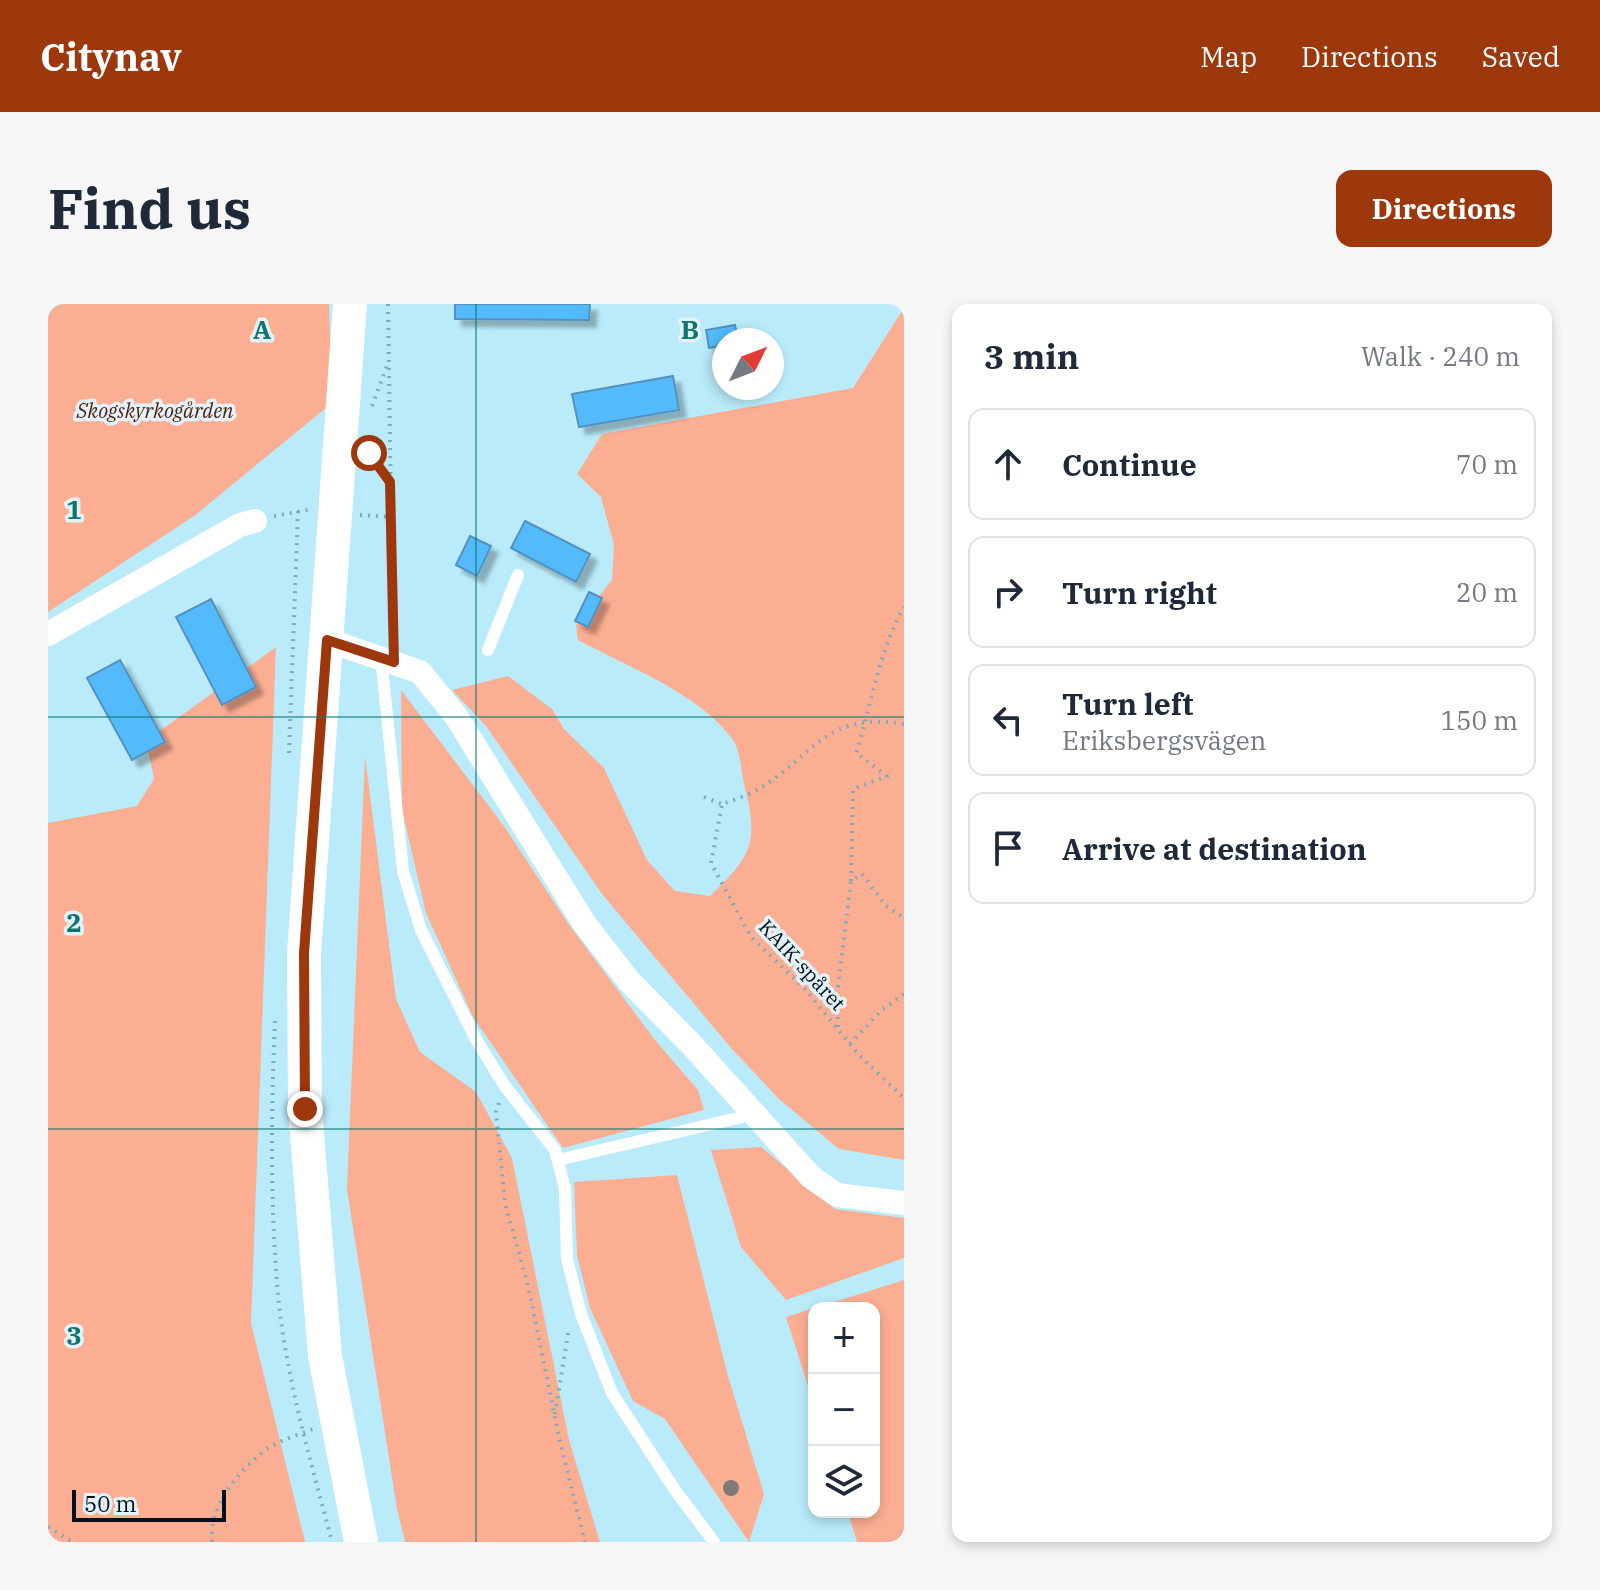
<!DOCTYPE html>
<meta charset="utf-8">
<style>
body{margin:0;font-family:"IBM Plex Serif",serif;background:#f6f6f7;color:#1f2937}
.controls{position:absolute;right:24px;bottom:24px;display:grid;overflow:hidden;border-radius:16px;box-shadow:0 4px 12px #0003}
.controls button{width:72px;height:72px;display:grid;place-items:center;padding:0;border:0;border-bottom:2px solid #e0e1e3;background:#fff;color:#1f2937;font:40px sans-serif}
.compass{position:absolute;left:664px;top:24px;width:72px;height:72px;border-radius:50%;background:#fff;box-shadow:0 4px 12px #0003;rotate:48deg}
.scale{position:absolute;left:24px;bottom:20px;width:154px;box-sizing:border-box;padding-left:8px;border:4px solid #001219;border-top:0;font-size:22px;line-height:28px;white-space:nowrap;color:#001219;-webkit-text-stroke:6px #e2f2f8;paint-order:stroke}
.stop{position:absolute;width:24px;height:24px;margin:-18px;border:6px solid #9d380c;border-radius:50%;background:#fff}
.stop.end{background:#9d380c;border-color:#fff;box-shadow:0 2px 8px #0008}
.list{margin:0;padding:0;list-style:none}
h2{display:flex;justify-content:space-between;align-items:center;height:104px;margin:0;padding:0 32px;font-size:34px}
h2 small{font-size:26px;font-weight:400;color:#747a83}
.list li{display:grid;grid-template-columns:52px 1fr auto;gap:24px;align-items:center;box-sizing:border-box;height:112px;margin:0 16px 16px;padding:0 16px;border:2px solid #e0e1e3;border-radius:16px}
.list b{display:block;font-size:30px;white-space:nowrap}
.list p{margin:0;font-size:26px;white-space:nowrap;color:#747a83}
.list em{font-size:26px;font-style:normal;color:#747a83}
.icon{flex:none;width:44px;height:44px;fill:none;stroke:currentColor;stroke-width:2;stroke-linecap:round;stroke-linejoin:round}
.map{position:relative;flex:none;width:856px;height:1238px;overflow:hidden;border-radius:16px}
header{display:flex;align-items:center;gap:48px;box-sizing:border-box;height:112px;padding:0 40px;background:#9d380c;color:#fff}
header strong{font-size:38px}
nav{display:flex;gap:44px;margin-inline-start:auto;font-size:28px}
.intro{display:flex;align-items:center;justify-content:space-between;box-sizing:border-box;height:192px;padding:0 48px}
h1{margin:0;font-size:56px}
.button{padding:20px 36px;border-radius:16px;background:#9d380c;color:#fff;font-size:28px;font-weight:700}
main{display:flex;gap:48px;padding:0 48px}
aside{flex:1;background:#fff;border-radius:16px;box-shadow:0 4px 12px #0003}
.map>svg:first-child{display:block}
.green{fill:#fcae93}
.building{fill:#53bbfd;stroke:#5392bd;stroke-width:2;filter:url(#shadow)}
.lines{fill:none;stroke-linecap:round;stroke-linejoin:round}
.path{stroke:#82aab7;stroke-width:4;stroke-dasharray:2 6;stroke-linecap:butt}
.service{stroke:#fff;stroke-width:12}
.minor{stroke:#fff;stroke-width:24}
.secondary{stroke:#fff;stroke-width:34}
.tree{fill:#7f7a78}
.route{stroke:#9d380c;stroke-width:10}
.grid{fill:none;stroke:#0f766e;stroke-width:2;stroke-opacity:0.55}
.labels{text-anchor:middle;stroke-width:7;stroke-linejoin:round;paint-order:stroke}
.park-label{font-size:20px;font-style:italic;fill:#4f1e0c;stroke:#e2f2f8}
.street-label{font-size:20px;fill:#001219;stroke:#e2f2f8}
.grid-label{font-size:26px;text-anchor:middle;font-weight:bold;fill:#0f766e;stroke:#e2f2f8;stroke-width:7;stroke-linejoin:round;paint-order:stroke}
</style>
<header>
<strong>Citynav</strong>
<nav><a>Map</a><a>Directions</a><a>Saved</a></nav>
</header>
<div class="intro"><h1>Find us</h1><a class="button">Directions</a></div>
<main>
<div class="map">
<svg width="856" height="1238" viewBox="0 0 856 1238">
<defs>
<filter id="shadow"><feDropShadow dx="7" dy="7" stdDeviation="2" flood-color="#0004"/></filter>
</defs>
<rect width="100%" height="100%" fill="#baebfb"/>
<!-- green -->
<path class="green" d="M0 0H281L284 99 146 212 0 308Z
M856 4V856L791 845 731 795 683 744 554 590 438 422 404 386 460 372 504 405 516 425 556 464 599 556 627 587 662 592C703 553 711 539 697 484 693 470 693 448 685 436 650 388 581 364 530 336L528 321 564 276 566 241 553 193 529 170 554 130 805 84Z
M228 343 203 1019 257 1238H0V519L89 502 106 475 98 437Z
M353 386 456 522 519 618 607 736 650 786 656 806 515 844 425 713 378 609 354 506Z
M317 452 348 695 372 748 428 788 464 854 521 1136 552 1238H357L349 1205 299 885Z
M713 843 787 905 856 914V954L738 996 693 943 663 846Z
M629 871 680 1072 716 1190 701 1238 617 1115 585 1097 542 1004 529 951 526 878Z
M856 976V1238H809L800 1208H826V1004H767Z
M766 1004V1101L738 1013Z"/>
<!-- building -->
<path class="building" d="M407 0H542L541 16 407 15Z
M687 21 690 36H676V41L661 44 658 26Z
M625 72 631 106 531 123 524 90Z
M477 217 542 250 528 278 463 244Z
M422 232 443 242 429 272 408 261Z
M541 288 554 294 540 323 527 317Z
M163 295 208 383 174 401 128 313Z
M72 356 117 438 84 456 39 374Z"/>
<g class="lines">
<!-- path -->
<path class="path" d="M340 0 345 338
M324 102 340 59
M321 149 340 176
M312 211 342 213
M226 212 260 206
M856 420C776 407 767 452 709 486 698 492 685 496 674 500L663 559 703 633 757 685 810 750 856 794
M241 449 250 207
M656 493 674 500
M803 577 805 485 839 472 808 449C824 400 830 349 856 303
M227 717C223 809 222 899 230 991 238 1073 262 1155 283 1234
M790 723 789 690 803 577 814 570 838 602 856 614
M802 740 834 706 856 690
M451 799 448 808 457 900 480 981 512 1138 537 1238
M507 1110 521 1024
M0 1223 25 1238
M164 1238C161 1201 190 1167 219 1145 232 1136 250 1131 265 1125"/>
<!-- service -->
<path class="service" d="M440 346 470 271
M333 353 355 567 373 626 429 737 456 781 507 846 517 885 519 955 533 1010 564 1089 627 1186 666 1238
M510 856 707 810"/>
<!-- minor -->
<path class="minor" d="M0 330 192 221 207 217
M279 336 372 368 408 412 536 619 581 677 642 739 763 873 789 891 856 899"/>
<!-- secondary -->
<path class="secondary" d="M302 0 256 649 257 805 277 1052 313 1238"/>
</g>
<!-- trees -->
<circle class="tree" cx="683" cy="1184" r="8"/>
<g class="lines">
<!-- route -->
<path class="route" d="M257 805 256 649 279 336 346 358 342 178 321 149"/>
</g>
<!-- grid -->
<path class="grid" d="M428 0V1238M0 413H856M0 825H856"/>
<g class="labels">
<!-- park labels -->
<g class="park-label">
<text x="107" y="114">Skogskyrkogården</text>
</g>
<!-- street labels -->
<g class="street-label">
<text transform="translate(754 661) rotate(47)" y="7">KAIK-spåret</text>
</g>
</g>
<g class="grid-label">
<text x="214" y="35">A</text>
<text x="642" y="35">B</text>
<text x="26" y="215">1</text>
<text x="26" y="628">2</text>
<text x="26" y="1041">3</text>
</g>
</svg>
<div class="controls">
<button>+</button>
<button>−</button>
<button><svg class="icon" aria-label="layers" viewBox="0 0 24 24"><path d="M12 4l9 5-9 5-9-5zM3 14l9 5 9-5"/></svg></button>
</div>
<svg class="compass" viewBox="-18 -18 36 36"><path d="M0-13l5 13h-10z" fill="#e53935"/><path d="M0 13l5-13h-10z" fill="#747a83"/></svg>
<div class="scale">50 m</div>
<div class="stop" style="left:321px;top:149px"></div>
<div class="stop end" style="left:257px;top:805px"></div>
</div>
<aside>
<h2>3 min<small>Walk · 240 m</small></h2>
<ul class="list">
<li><svg class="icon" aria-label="ahead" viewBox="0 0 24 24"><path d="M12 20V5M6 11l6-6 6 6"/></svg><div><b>Continue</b></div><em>70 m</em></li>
<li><svg class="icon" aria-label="right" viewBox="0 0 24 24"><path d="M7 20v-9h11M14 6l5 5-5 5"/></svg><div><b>Turn right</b></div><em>20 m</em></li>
<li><svg class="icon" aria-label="left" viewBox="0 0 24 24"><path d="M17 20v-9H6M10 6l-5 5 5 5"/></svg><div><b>Turn left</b><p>Eriksbergsvägen</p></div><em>150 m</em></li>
<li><svg class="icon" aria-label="arrive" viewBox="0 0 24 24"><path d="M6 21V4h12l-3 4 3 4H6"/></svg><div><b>Arrive at destination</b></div></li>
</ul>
</aside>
</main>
